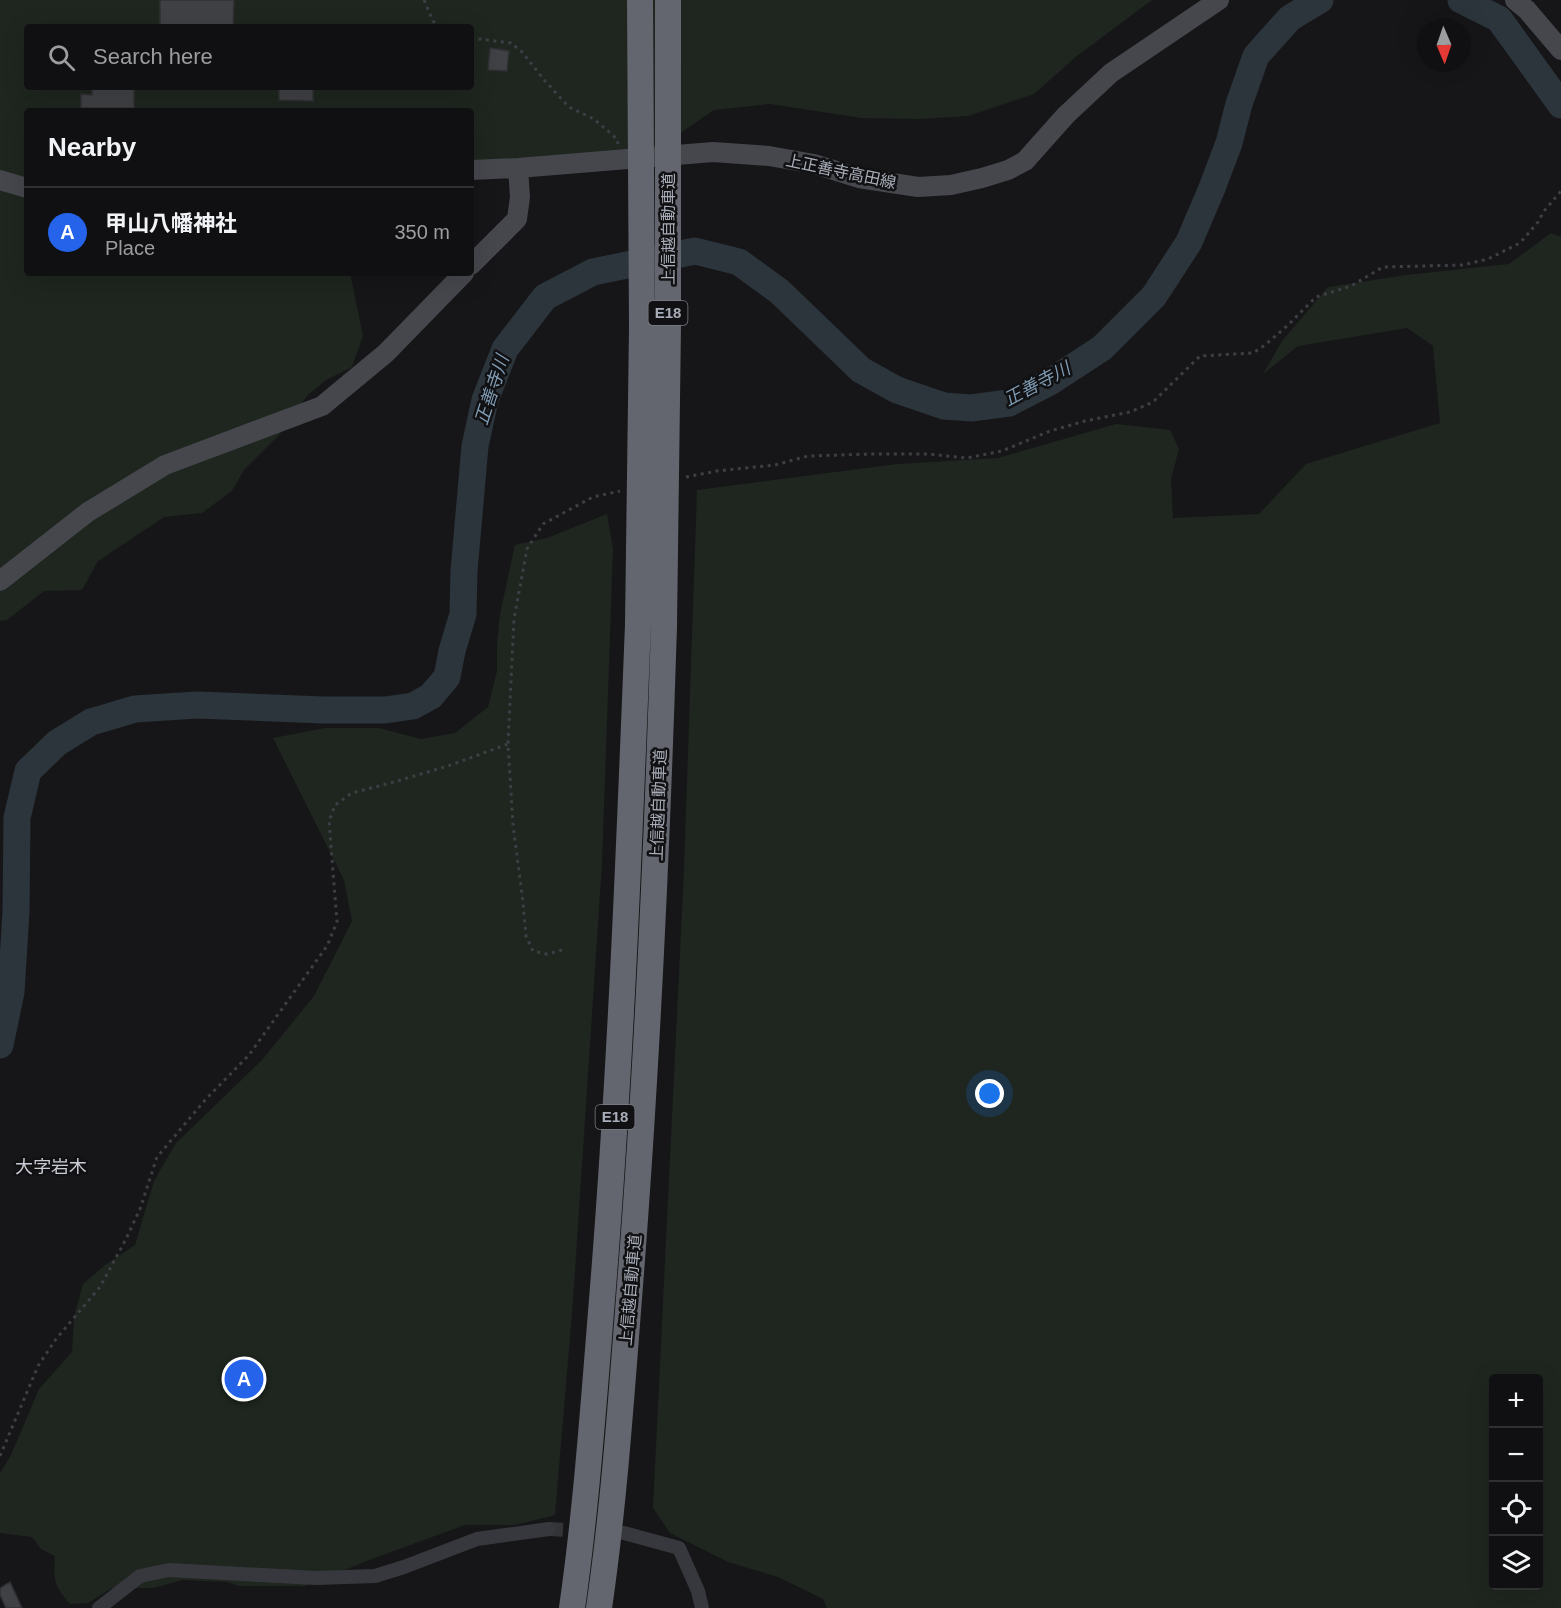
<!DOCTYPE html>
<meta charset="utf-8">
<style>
body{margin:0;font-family:Helvetica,"Noto Sans JP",sans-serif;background:#19191b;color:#f1f3f6}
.controls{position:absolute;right:18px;bottom:18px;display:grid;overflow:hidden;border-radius:6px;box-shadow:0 6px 24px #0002}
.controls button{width:54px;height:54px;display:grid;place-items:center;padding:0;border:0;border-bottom:2px solid #303032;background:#101012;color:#f1f3f6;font:30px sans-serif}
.compass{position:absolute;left:1417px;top:18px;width:54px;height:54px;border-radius:50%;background:#101012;box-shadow:0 6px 24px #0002;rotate:178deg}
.you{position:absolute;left:990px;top:1094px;width:21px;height:21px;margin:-15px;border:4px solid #fff;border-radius:50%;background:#1a73e8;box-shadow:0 0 0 9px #1a73e833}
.badge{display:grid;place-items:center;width:39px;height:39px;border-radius:50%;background:#2563eb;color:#fff;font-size:20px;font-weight:700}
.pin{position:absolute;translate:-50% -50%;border:3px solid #fff;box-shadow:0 2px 6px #0006}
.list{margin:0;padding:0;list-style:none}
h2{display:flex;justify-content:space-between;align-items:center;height:78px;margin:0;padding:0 24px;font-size:26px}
h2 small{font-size:20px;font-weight:400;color:#9c9d9f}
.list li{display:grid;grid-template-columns:39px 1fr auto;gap:18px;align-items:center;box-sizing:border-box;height:90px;padding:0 24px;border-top:2px solid #303032}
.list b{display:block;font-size:22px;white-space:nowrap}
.list p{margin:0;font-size:20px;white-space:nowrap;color:#9c9d9f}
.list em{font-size:20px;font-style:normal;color:#9c9d9f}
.icon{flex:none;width:33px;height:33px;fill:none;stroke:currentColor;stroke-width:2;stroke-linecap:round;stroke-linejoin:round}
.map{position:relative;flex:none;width:1561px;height:1608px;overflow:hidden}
.search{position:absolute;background:#101012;box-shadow:0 6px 24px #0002;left:24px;top:24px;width:450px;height:66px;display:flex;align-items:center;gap:15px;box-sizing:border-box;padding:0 21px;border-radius:6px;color:#9c9d9f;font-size:22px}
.panel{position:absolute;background:#101012;box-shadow:0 6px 24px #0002;left:24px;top:108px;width:450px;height:168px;border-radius:6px}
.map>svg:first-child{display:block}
.green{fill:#1e261f;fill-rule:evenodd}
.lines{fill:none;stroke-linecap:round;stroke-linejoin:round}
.river{stroke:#2c353c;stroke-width:27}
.building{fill:#404145;stroke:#303034;stroke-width:1.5}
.street-tunnel{stroke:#333438;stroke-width:14;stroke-dasharray:14 7;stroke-linecap:butt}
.path{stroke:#3d3f44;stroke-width:3;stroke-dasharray:3 4.5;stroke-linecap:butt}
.street{stroke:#37383d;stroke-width:14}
.secondary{stroke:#45474d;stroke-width:20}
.highway{stroke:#63666e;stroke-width:26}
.highway-bridge{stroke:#63666e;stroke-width:26}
.labels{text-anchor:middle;stroke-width:5;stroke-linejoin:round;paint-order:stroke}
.shield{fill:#111113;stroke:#7b7e86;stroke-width:1.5}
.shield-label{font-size:15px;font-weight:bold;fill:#a8adb8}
.street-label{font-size:16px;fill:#a8adb8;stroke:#111113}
.water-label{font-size:18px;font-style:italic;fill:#7f9bb3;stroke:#111113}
.neighbourhood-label{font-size:18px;fill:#c9ccd4;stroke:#111113}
</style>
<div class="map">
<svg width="1561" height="1608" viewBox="0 0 1561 1608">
<rect width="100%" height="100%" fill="#161618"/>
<!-- green -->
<path class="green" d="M0 0H1152L1077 56 1034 94 968 116 919 119 861 118 770 104 714 110 663 145 616 155 471 174V111H27V273H350L363 336 352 367 326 380 307 396 279 435 244 470 232 491 202 513 164 517 98 561 82 590 44 591 7 620 0 621ZM27 27H471V87H27Z
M1551 233 1561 237V1608H827L823 1599 778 1577 728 1562 670 1533 653 1508 684 870 697 490 897 464 998 458 1116 424 1170 430 1179 449 1171 479 1173 518 1259 514 1306 464 1440 423 1433 346 1407 328 1298 346 1263 374 1282 341 1328 287 1406 275 1509 264ZM1494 1378H1538V1586H1494Z
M607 514 613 549 602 864 573 1301 555 1515 516 1525H465L372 1559 305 1586H239L227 1582 182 1580 154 1588H112L88 1603 70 1604C54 1586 53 1580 55 1556L41 1549 32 1537 0 1533V1473L11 1455 39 1389 72 1352 74 1317 83 1284 105 1265 135 1245 154 1181 176 1143 262 1060 314 996 352 921 344 880 273 738 325 728H379L421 739 455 733 488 707 497 671V644L500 614 515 545 547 538Z"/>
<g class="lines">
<!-- river -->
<path class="river" d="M1461 0 1499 19 1561 105
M0 1045 11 992 16 912 17 818 28 771 57 743 91 722 135 709 197 705 323 710H385L413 706 431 696 447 677 452 651 463 614 464 571 475 446 485 400 505 349 545 297 593 272 695 251 739 262 780 292 861 370 897 390 944 406 971 408 1009 403 1050 382 1102 348 1154 296 1189 242 1212 188 1229 143 1239 104 1256 56 1290 18 1320 0"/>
</g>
<!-- building -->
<path class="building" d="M160 0H234L233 27H160Z
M490 48 509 51 507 71 488 70Z
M92 87H134V108H81V94L92 95Z
M279 87H313V101L279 100Z
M10 1582 22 1608H6L0 1595V1588Z"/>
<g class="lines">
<!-- street-tunnel -->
<path class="street-tunnel" d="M549 1529 586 1531"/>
<!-- path -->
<path class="path" d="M424 0 433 21 440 27
M471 38 511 43 522 52 545 81 569 107 594 119 617 139 618 144
M686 477 717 471 775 465 808 456 871 454H928L967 458 1002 451 1050 431 1085 421 1130 412 1153 402 1200 356 1253 353 1265 345 1287 326 1316 297 1351 286 1383 267 1463 265 1488 259 1520 243 1538 222 1544 211 1561 191
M562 950 547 954 533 951 526 936 523 902 513 825 508 744 514 619 527 549 543 524 593 497 620 491
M0 1456 38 1366 56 1339 100 1287 126 1239 140 1209 157 1157 206 1099 249 1055 327 946 337 922 329 821 335 805 352 793 394 782 448 766 508 744"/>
<!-- street -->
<path class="street" d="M624 1533 679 1548 698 1591 702 1608
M99 1608 140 1576 169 1570 316 1578 375 1576 404 1567 477 1539 549 1529"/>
<!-- secondary -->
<path class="secondary" d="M1515 0 1527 10 1561 50
M471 170 518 168 713 152 769 156 814 164 859 178 918 187 951 185 982 178 1008 170 1025 161 1066 115 1111 73 1219 0
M0 180 27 188
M471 265 517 219 520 197 518 168
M0 581 88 512 165 465 322 406 386 353 464 273"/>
<!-- highway -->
<path class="highway" d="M572 1608C586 1510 593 1411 601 1312 620 1083 629 854 638 624
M599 1608C614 1505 621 1401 629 1298 647 1074 657 851 664 626"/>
<!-- highway-bridge -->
<path class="highway-bridge" d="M638 624 642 328 640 0
M664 626 668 325V0"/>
</g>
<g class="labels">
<!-- shield labels -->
<g class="shield">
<rect x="648.5" y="301" width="39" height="24" rx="4.5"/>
<rect x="595.5" y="1105" width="39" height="24" rx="4.5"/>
</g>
<g class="shield-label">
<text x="668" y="318">E18</text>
<text x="615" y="1122">E18</text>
</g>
<!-- street labels -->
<g class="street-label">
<text transform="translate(841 171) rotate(12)" y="6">上正善寺高田線</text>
<text transform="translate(668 229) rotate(-90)" y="6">上信越自動車道</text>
<text transform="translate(658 805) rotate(-88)" y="6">上信越自動車道</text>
<text transform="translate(630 1290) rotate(-85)" y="6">上信越自動車道</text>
</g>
<!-- water labels -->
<g class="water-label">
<text transform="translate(1037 384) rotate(-28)" y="6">正善寺川</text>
<text transform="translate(492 390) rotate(-72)" y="6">正善寺川</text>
</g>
<!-- neighbourhood labels -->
<g class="neighbourhood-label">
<text x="51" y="1173">大字岩木</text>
</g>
</g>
</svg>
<div class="controls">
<button>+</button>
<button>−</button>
<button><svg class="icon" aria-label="locate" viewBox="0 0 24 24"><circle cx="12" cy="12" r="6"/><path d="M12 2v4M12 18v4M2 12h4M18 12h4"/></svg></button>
<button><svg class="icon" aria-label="layers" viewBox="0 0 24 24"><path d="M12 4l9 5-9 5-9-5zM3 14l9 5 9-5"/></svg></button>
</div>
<svg class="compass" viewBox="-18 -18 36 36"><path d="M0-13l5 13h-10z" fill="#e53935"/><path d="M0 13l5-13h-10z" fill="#9c9d9f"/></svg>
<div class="you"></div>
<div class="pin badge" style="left:244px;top:1379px">A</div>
<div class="search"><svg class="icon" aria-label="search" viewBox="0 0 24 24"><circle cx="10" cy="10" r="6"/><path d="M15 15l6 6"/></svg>Search here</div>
<section class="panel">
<h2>Nearby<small></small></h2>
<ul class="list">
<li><span class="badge">A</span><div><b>甲山八幡神社</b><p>Place</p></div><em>350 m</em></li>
</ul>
</section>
</div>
